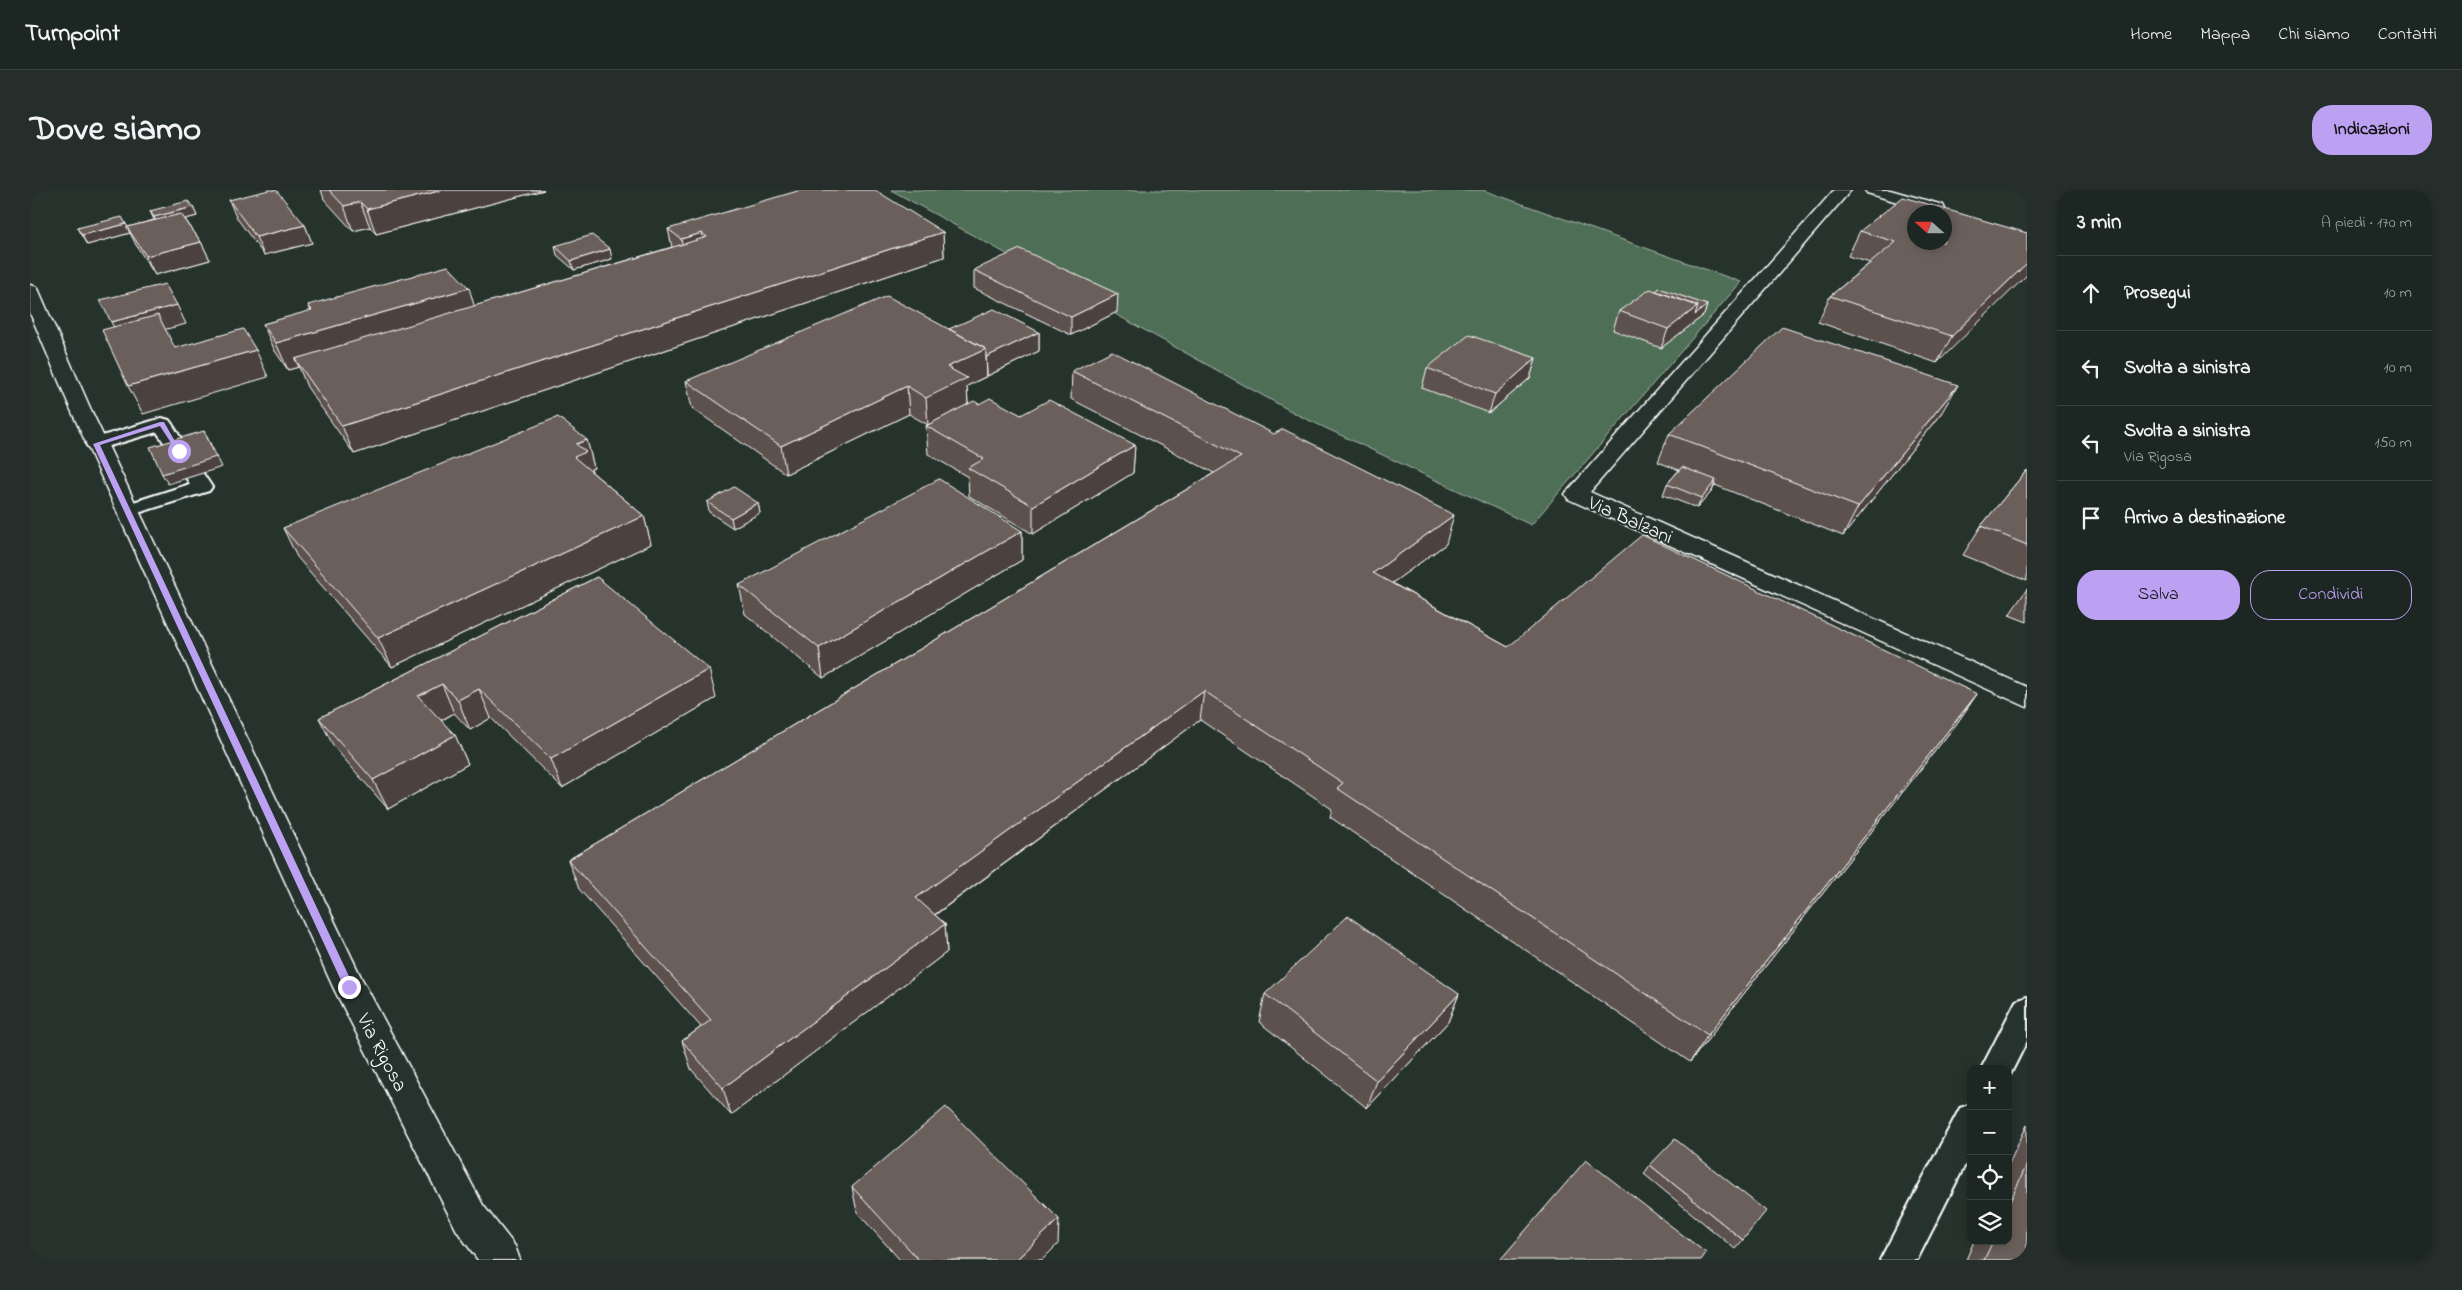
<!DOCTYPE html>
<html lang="it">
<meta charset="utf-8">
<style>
body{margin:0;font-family:"Indie Flower",sans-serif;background:#252e2a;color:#f1f3f6}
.controls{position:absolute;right:15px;bottom:15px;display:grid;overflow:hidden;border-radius:10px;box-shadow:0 2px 8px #0003}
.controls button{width:45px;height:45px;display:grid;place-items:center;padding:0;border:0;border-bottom:1px solid #3a4340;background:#1c2622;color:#f1f3f6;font:25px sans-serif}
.compass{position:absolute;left:1877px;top:15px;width:45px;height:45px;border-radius:50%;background:#1c2622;box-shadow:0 2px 8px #0003;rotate:291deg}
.stop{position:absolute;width:15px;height:15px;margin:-11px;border:4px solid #bca0f2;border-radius:50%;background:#fff}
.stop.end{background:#bca0f2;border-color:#fff;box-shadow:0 1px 5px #0008}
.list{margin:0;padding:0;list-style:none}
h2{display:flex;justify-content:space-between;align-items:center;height:65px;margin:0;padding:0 20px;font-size:21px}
h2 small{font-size:16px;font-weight:400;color:#a0a5a5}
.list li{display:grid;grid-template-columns:32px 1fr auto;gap:15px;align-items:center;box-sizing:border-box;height:75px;padding:0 20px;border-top:1px solid #3a4340}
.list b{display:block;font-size:19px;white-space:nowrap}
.list p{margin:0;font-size:16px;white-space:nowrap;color:#a0a5a5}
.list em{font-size:16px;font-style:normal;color:#a0a5a5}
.actions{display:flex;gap:10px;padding:15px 20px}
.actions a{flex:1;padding:11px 0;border:1px solid #bca0f2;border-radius:20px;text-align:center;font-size:18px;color:#bca0f2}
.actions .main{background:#bca0f2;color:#111}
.icon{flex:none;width:28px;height:28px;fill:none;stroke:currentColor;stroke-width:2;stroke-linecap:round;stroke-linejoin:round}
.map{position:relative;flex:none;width:1997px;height:1070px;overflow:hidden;border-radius:20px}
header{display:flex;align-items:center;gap:30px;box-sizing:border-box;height:70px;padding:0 25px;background:#1c2622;border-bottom:1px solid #3a4340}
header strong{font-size:24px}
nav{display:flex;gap:28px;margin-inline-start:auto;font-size:18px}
.intro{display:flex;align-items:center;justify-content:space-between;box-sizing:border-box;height:120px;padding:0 30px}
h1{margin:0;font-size:35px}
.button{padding:12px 22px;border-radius:20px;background:#bca0f2;color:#111;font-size:18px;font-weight:700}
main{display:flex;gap:30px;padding:0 30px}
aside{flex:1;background:#1c2622;border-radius:20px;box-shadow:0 2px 8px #0003}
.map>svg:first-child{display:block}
.green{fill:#4f6e57;stroke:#a7b6ab}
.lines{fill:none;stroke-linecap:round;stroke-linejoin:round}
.service-casing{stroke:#fff;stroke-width:4}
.minor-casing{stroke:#fff;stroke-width:3}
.secondary-casing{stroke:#fff;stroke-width:3}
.service{fill:#26332d;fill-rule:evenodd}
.minor{fill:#26332d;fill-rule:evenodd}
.secondary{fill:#26332d;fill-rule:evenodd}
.wall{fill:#5c514d;stroke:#fff}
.shaded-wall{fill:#4b423f;stroke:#fff}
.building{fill:#6b5e5a;stroke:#fff;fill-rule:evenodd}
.route{fill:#bca0f2}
.labels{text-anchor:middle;stroke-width:4;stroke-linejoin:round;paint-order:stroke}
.street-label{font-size:20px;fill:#fff;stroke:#26332d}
</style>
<header>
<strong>Turnpoint</strong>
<nav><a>Home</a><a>Mappa</a><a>Chi siamo</a><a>Contatti</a></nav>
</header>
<div class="intro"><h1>Dove siamo</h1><a class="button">Indicazioni</a></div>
<main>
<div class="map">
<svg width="1997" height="1070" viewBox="0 0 1997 1070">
<rect width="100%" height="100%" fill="#26332d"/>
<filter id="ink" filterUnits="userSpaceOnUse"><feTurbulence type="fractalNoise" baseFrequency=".02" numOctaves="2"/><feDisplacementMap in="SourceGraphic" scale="10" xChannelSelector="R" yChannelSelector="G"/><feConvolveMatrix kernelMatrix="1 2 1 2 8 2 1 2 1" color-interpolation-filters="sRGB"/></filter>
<g filter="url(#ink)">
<!-- green -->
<path class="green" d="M861 0H1453L1711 92 1501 335 1268 225Z"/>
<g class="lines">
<defs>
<path id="service" d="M132 228 139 230 142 234 159 261 156 265 149 267 142 265 127 242 66 260 59 258 56 254 59 250Z
M165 280 172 282 182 297 179 301 98 326 91 324 88 320 91 316 160 294 155 286 158 282Z
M1997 807V851L1978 889V879H1951L1986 811Z
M1941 914V963L1887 1070H1850L1930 918Z"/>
<path id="minor" d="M1804 0H1821L1560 302 1997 497V517L1538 309 1535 304Z
M1835 0H1860L1913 15 1915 19 1913 22H1901L1837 3Z"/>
<path id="secondary" d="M0 95 7 97 9 101 61 220 332 789 453 1015 485 1056 490 1070H448L427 1041 303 797 41 220 0 123Z"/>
</defs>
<!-- service casing -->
<use href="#service" class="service-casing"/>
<!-- minor casing -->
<use href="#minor" class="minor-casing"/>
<!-- secondary casing -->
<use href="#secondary" class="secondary-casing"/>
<!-- service -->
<use href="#service" class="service"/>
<!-- minor -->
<use href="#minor" class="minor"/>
<!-- secondary -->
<use href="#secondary" class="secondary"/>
</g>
<!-- wall -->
<path class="wall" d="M291 0H514L346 44 340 37 323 41 294 9Z
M199 10 275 35 282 53 234 65 206 27Z
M163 17 167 26 155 29 171 52 180 70 125 85 106 55 100 43 57 55 47 38 98 37 124 30 120 21Z
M638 39 913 42 914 67 324 264 277 197 269 177 258 180 245 161 233 134 281 121 278 115 445 116 642 57Z
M1830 41 1997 43 1907 173 1788 132 1800 106 1840 73 1818 66Z
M525 56 582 69 544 80 527 65Z
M944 80 1087 122 1041 145 944 98Z
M1626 101 1677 115 1674 125 1631 158 1583 140 1589 121Z
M919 139 1009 142V161L937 196 938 214H949L1105 255 1103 283 1003 344 939 306 938 287 898 264 896 236 898 235 879 224 756 284 662 218 656 191Z
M1506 168 1500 188 1459 223 1392 198 1397 178Z
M1042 181 1416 354 1362 393 1478 457 1947 504 1927 533 1660 872 1300 627 1302 619 1170 530 905 725 915 734 917 762 701 925 661 879 652 851 671 837 549 699 538 670 1184 283 1041 209Z
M1912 222 1813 346 1685 295 1682 301 1667 318 1633 305 1637 294 1649 280 1628 272 1639 244Z
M557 250 564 278 561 279 562 282 614 326 621 354 362 477 267 367 253 338Z
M1997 280V391L1933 365 1951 336Z
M677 312 728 313 730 323 703 338 679 322Z
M992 341V370L793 488 715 424 709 395Z
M567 387 686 508 532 598 461 528 440 540 424 523 411 531 425 545 438 574 358 619 304 557 289 528Z
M1997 399V432L1979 425Z
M1235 804H1429L1418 832 1337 918 1229 832Z
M1997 935V1070H1936L1944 1051H1978V976Z
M1620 975 1713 1050 1705 1059 1614 984Z
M822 997 1028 1054 1012 1070H870L827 1022Z"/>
<!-- shaded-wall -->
<path class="shaded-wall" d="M413 0H514L346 44 337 19Z
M330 12 340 37 323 41 314 16Z
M163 17 167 26 129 36 124 27Z
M96 34 101 43 97 37 100 43 57 55 52 45Z
M275 35 282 53 234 65 226 47Z
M913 42 914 67 324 264 312 236Z
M672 43 677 68 656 74 651 49Z
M171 52 180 70 125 85 116 66Z
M580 59 582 69 544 80 541 71Z
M1997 73V85L1907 173 1922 146Z
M439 98 447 125 265 169 269 177 258 180 246 153Z
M1088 104 1087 122 1041 145V127Z
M147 115 156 134 91 151 81 132Z
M1677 115 1674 125 1631 158 1638 139 1668 116Z
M1009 142V161L957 186 956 167Z
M956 159 957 186 937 196 938 215 898 235 896 208 917 177Z
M226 160 238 187 113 224 98 196Z
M1506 168 1500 188 1459 223 1465 204Z
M1928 195 1912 222 1813 346 1828 317Z
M877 196 879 224 756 284 751 256Z
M174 241 192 277 138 294 132 284Z
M557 250 564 278 561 279 564 291 544 267 546 254Z
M1105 255 1103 283 1003 344V316Z
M1686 290 1682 301 1667 318 1672 308Z
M728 313 730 323 703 338 701 328Z
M1424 325 1416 354 1336 412 1343 383Z
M614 326 621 354 362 477 348 448Z
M992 341V370L793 488 789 458Z
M679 479 686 508 532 598 521 569Z
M412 494 424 523 401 536 388 506Z
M449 499 461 528 440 540 428 510Z
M1174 501 1170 530 889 736 886 708Z
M1947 504 1927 533 1660 872 1678 845Z
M425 545 438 574 358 619 343 590Z
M915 734 917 762 701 925 693 898Z
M1429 804 1418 832 1337 918 1347 891Z
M1029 1029 1028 1054 1012 1070H986Z"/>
<!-- building -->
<path class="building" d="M239 0H246L275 35 226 47 199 10Z
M299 0H413L337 19 330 12 314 16Z
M771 0H845L913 42 312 236 265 169 677 47 672 43 651 49 638 39Z
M1873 7 1997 43V73L1922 146 1800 106 1866 52 1830 41ZM1884 22H1914V52H1884Z
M158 11 163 17 124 27 120 21Z
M151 24 171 52 116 66 97 37Z
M92 27 96 34 52 45 47 38Z
M562 45 580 59 541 71 525 56Z
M990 59 1088 104 1041 127 944 80Z
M418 76 439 98 246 153 233 134 282 120 278 115Z
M135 94 147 115 81 132 70 110Z
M1629 98 1677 115 1665 125 1668 116 1626 101Z
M1620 99 1668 116 1638 139 1589 121Z
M857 106 956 159 917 177 937 188 896 208 877 196 751 256 656 191Z
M964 119 1009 142 956 167V159L919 139Z
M128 125 145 158 213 139 226 160 98 196 72 140Z
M1752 137 1928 195 1828 317 1639 244Z
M1439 145 1506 168 1465 204 1397 178Z
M1082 161 1244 244 1253 239 1424 325 1343 383 1478 457 1612 345 1947 504 1678 845 1307 598 1313 593 1174 501 886 708 915 734 693 898 652 851 681 830 538 670 1211 267 1042 181Z
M960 208 991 225 1019 210 1105 255 1003 316 938 278 954 269 896 236 944 211 949 214Z
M528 227 557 250 546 254 556 262 544 267 614 326 348 448 253 338Z
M174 241 186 267 132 284 120 257Z
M1652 277 1686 290 1672 308 1637 294Z
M1997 280V355L1951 336Z
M909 289 992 341 789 458 709 395Z
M704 297 728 313 701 328 677 312Z
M567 387 679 479 521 569 449 499 428 510 412 494 388 506 425 545 343 590 289 528Z
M1318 726 1429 804 1347 891 1235 804Z
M916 917 1029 1029 986 1070H889L822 997Z
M1645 949 1736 1021 1713 1050 1620 975Z
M1556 970 1676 1063 1671 1070H1470Z
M1997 974V1070H1954L1963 1051H1978V1016Z"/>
</g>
<!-- route -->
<path class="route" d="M130 232H134L151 262H147L130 236 70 255 324 797 319 801 314 797 63 254Z"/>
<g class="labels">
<!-- street labels -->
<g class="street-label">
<text transform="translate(1601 329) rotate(24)" y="7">Via Balzani</text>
<text transform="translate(353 862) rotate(62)" y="7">Via Rigosa</text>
</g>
</g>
</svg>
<div class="controls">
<button>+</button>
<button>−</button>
<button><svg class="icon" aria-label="locate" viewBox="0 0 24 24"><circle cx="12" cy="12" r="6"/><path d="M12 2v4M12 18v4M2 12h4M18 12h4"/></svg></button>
<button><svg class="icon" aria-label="layers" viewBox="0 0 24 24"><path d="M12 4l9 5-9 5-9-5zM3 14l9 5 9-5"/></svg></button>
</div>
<svg class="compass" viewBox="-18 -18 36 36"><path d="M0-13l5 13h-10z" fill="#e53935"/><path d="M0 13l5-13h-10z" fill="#a0a5a5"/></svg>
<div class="stop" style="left:149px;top:261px"></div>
<div class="stop end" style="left:319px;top:797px"></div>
</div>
<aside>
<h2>3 min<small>A piedi · 170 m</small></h2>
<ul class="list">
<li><svg class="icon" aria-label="ahead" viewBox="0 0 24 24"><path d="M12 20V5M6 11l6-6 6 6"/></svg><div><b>Prosegui</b></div><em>10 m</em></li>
<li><svg class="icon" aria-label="left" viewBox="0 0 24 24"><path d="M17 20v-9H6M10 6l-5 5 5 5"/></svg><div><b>Svolta a sinistra</b></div><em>10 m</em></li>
<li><svg class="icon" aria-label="left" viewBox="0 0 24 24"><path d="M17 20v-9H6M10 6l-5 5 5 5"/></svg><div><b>Svolta a sinistra</b><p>Via Rigosa</p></div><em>150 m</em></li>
<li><svg class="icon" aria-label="arrive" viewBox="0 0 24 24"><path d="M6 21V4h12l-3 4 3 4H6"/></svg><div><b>Arrivo a destinazione</b></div></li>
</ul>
<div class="actions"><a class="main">Salva</a><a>Condividi</a></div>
</aside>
</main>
